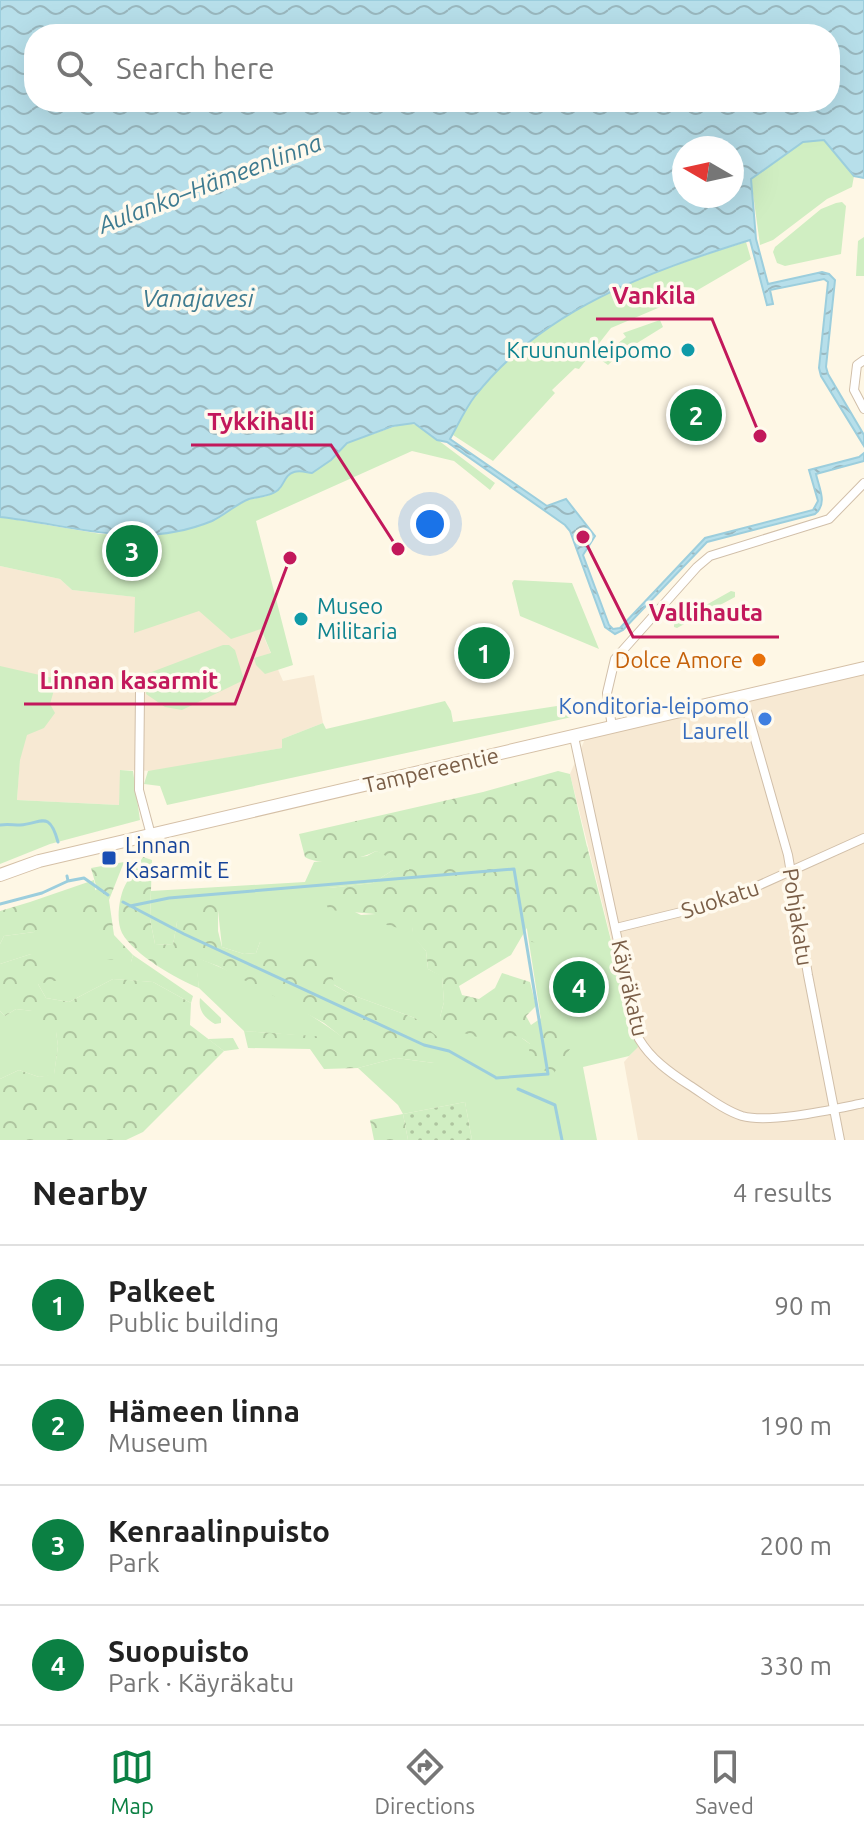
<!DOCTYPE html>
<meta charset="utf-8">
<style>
body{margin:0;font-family:Ubuntu,sans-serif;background:#f6f6f6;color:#222}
.compass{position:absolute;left:672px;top:136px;width:72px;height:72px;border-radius:50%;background:#fff;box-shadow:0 8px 32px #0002;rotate:279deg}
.you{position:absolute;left:430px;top:524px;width:28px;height:28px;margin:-20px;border:6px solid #fff;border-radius:50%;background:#1a73e8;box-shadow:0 0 0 12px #1a73e833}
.badge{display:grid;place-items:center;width:52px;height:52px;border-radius:50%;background:#0b8043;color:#fff;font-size:26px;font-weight:700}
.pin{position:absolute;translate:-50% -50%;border:4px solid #fff;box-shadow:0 2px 8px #0006}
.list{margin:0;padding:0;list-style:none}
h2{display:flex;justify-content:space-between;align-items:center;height:104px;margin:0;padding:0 32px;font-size:34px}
h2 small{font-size:26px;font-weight:400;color:#767676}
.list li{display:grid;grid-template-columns:52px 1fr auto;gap:24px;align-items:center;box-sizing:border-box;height:120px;padding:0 32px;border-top:2px solid #e0e0e0}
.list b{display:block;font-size:30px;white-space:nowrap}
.list p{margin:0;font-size:26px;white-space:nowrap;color:#767676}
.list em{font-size:26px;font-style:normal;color:#767676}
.icon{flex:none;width:44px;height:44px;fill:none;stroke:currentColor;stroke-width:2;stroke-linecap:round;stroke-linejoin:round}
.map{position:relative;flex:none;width:864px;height:1140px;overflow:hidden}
.search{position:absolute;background:#fff;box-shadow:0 8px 32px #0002;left:24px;right:24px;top:24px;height:88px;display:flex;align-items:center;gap:20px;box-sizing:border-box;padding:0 28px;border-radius:32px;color:#767676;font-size:30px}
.sheet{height:584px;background:#fff}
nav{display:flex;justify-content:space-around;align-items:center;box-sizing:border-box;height:112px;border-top:2px solid #e0e0e0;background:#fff;font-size:22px;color:#767676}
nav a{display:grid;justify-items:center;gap:4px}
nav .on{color:#0b8043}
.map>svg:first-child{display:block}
.residential{fill:#f7e9d3}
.green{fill:#d0eec2}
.forest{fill:url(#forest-crowns)}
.garden{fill:url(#garden-dots)}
.water{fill:url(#water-waves);stroke:#9ccedd;stroke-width:2;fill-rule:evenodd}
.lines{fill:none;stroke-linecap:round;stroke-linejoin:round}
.stream{stroke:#9ccedd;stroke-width:3}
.street-casing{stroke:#d1bfa9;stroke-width:10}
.secondary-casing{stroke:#d5c0a7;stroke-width:14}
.street{stroke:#fff;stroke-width:8}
.secondary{stroke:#fff;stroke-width:12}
.culture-dot{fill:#0f9aa8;stroke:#fffaee;stroke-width:3}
.food-dot{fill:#e8710a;stroke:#fffaee;stroke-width:3}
.shop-dot{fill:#3f7fe0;stroke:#fffaee;stroke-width:3}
.transit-dot{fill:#1a4fb4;stroke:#fffaee;stroke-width:3}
.labels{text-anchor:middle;stroke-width:7;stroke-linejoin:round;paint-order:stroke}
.culture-label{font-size:22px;fill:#0d838f;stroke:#fffaee;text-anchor:end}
.food-label{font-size:22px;fill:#c56008;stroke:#fffaee;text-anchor:end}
.shop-label{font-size:22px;fill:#366cbe;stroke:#fffaee;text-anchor:end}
.street-label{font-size:22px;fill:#7a5e47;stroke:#fffaee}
.transit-label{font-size:22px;fill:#164399;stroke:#fffaee;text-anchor:start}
.water-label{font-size:24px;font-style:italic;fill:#3e7b90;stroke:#fffaee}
.leader{fill:none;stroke:#c2185b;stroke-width:3}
.callout-dot{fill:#c2185b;stroke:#fffaee;stroke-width:3}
.callout-label{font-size:24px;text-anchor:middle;font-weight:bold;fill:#c2185b;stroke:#fffaee;stroke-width:7;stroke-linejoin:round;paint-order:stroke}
</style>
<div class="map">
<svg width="864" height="1140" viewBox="0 0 864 1140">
<defs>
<pattern id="forest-crowns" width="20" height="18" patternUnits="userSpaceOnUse" patternTransform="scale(2)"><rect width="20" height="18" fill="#d0eec2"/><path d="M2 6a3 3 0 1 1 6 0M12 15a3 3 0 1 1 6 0" fill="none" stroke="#aec49f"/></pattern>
<pattern id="garden-dots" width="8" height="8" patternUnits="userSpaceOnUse" patternTransform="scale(2)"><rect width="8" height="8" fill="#d0eec2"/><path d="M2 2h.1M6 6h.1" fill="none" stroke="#aec49f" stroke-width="1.8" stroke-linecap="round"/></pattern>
<pattern id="water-waves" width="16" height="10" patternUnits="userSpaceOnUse" patternTransform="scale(2)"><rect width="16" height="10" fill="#b7dfea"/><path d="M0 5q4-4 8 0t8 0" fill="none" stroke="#9ab8bf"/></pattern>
</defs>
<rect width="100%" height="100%" fill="#fef7e5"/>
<!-- residential -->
<path class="residential" d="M0 566 60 579 72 590 136 597 209 590 256 619 283 681 314 675 323 723 282 739V748L155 771 121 770 119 805 17 800 20 756 0 753Z
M864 672V1140H638L624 1062 638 1046 570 774 585 739Z"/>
<!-- green -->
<path class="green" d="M824 140 854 176 852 187 827 199 773 240 760 245 751 179 803 142Z
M836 203 842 202 846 206 841 254 785 266 777 263 773 252 775 247 821 209Z
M864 237V276H856L858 241Z
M746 242 751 259 696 291C681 282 667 289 665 305L611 328 579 369 575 368 552 390 555 393 493 461 453 435C459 423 465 409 474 398 538 310 647 273 746 242Z
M660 320 663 327 621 353 608 365 598 358 613 339 617 344 626 337 623 333Z
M405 423 418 425 495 483 490 490 454 461 412 451 256 521 293 665 265 674 256 665 254 658 271 653 261 629 231 639 199 611 134 633 135 597 72 590 60 579 0 566V517L101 534 150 536 213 520 247 500 267 496 280 489 286 476 337 453 347 443Z
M514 580 572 583 599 649 520 616 512 583Z
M731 591 735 592V597L677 628 674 627V623Z
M223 645H229L235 650 244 680 182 710 165 707 146 694 149 673Z
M0 666 53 678 56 683 50 704 55 713 44 728 27 735 20 760 17 800 119 805 120 770 133 771 140 820 50 844 0 864Z
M445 701 451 711 453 722 570 704 572 717 167 805 160 786 144 784 148 771 282 748V739L323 723 326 729Z
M587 846 638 1047 629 1056 583 1067 597 1140H472L465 1102 403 1114 398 1105 358 1068 396 1058 434 1063 429 1032 415 1018 352 995 260 942 256 953 244 954 222 947 217 901 177 922 173 945 155 944 150 919 151 891 305 882 314 862 367 856 376 851 409 864V870H393L373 883 329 888 353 911 361 915 376 914 412 927 414 937 426 951 428 969 442 976 444 1002 440 1017 519 1036 530 1044 549 1071 517 865Z
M94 880 100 930 131 962 133 955 193 996 191 1003 153 982 113 979 69 1002 46 998 38 984 31 954 0 964V944L4 936 34 932 59 902H30Z
M195 957C243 975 304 1008 345 1039L244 1031 199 988Z
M200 998 221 1018V1023L215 1024C205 1018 198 1011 200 998Z
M16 1009 33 1011 56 1031 58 1046 54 1075 39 1077 19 1070 0 1079V1011L5 1016Z
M233 1038 239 1049 224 1051 208 1039Z"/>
<!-- forest -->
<path class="forest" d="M558 771 570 774 606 928 599 944 575 928 556 931 557 944 531 942 536 933 528 926 511 955 459 986 462 995 479 999 495 988 502 973 530 982 536 1006 526 1016 531 1025 547 1014 571 1025 570 1049 554 1073 527 1066 530 1044C517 1033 509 1034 494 1042L447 1028 440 1017 444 1002 442 977 428 969 426 951 413 937 412 927 402 929 387 925 375 914 329 910 323 898 329 888 373 883 393 870H409V864H394L388 857 376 851C359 860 321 867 305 857L299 834 483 792Z
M143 857 152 860 150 919 155 944 173 945 177 922 195 898 218 901V931L222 947 244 954 256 953 260 942 279 946 287 957 300 949 331 966 334 985 352 995 415 1018 439 1038 434 1063 396 1058 358 1068 324 1069 310 1049 248 1048 244 1031 343 1038 324 1023 218 966 196 958 199 988C177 979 134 955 122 933 116 921 119 901 123 890 128 878 137 867 143 857Z
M124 862 109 900 114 935 133 955 131 962 98 958 100 930 81 916V900L97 889 91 868Z
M30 902H59L63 921 34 932 4 936 0 944V911Z
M31 954 58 961 60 980 38 984 46 998 69 1002 113 979 129 980 153 982 191 1003 190 1025 224 1051 143 1132 126 1140H0V1079L19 1070 39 1077 54 1074 58 1046 56 1032 40 1036 27 1019 32 1011 16 1009 5 1016 0 1011V964Z
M403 1114 408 1140H374L370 1120Z"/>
<!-- garden -->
<path class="garden" d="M465 1102 472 1140H408L403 1114Z"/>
<!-- water -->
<path class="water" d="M0 0H864V178L854 176 824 140 803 142 751 179 756 239 768 284 822 272 829 274 835 280 826 367 828 374 864 435V446L821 376 819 368 828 282 824 279 770 290 773 304 767 305 750 240C648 272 543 309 475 396 465 409 458 425 450 439L547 506 566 499 595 536 583 555 609 625 613 629 620 628 705 538 813 510 818 501 809 470 859 457 864 453V461L816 474C819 488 828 504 815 514L707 542 623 630 615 634 605 627 570 531 565 525 447 442 437 440 414 423 393 426 347 443 331 460 312 473C305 472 300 470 294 472 284 475 285 484 278 490 270 497 259 496 249 499 236 504 225 515 212 521 139 551 74 525 0 517ZM34 34H830V102H34ZM684 148H732V196H684Z"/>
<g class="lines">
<!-- stream -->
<path class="stream" d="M0 825C7 824 13 825 20 825 41 824 49 809 58 842
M67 876 68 881 84 878 108 895
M123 902 184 934 424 1045 449 1051 495 1077
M0 904 42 893 68 881
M130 906 169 898 514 869 548 1074 496 1078
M518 1089 555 1105 562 1140"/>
<defs>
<path id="street" d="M864 360 857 365 854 390 864 409
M140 692 139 790 151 835
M743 697 788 855 808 975 840 1140
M612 727 607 693 615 659 697 567 710 556 829 519 864 483
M574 737 639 1039C651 1059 669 1072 689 1085 705 1095 723 1110 742 1116 770 1124 834 1109 864 1103
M616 928 722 902 864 838"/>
<path id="secondary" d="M0 875 39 861 864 668"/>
</defs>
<!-- street casing -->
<use href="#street" class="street-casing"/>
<!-- secondary casing -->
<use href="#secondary" class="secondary-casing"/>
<!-- street -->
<use href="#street" class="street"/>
<!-- secondary -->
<use href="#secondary" class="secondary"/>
</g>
<!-- markers -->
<g class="culture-dot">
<circle cx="688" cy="350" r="8"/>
<circle cx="301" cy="619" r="8"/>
</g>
<circle class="food-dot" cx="759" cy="660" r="8"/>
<circle class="shop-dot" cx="765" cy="719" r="8"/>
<rect class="transit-dot" x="101" y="850" width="16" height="16" rx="4"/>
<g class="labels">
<!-- culture labels -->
<g class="culture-label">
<text x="672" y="358">Kruununleipomo</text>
<text x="317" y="614" text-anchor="start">Museo<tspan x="317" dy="25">Militaria</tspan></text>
</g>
<!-- food labels -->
<g class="food-label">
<text x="743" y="668">Dolce Amore</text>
</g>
<!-- shop labels -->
<g class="shop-label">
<text x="749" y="714">Konditoria-leipomo<tspan x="749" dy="25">Laurell</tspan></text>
</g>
<!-- street labels -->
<g class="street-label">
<text transform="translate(431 770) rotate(-13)" y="8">Tampereentie</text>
<text transform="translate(720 899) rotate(-18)" y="8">Suokatu</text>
<text transform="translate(798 917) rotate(81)" y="8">Pohjakatu</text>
<text transform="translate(630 988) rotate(77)" y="8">Käyräkatu</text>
</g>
<!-- transit labels -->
<g class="transit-label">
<text x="125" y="853">Linnan<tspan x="125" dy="25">Kasarmit E</tspan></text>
</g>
<!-- water labels -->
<g class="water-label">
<text transform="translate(210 184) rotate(-21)" y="8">Aulanko–Hämeenlinna</text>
<text x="198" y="307">Vanajavesi</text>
</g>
</g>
<!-- callouts -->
<path class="leader" d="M760 436L712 319H596M398 549L331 445H191M583 537L633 637H779M290 558L235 704H24"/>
<g class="callout-dot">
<circle cx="760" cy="436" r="8"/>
<circle cx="398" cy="549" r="8"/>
<circle cx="583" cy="537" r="8"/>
<circle cx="290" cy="558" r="8"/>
</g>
<g class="callout-label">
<text x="654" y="304">Vankila</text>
<text x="261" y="430">Tykkihalli</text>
<text x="706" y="621">Vallihauta</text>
<text x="129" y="689">Linnan kasarmit</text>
</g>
</svg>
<svg class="compass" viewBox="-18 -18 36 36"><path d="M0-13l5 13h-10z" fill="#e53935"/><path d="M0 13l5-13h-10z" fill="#767676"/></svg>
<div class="you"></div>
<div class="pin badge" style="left:484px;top:653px">1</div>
<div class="pin badge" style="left:696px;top:415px">2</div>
<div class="pin badge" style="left:132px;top:551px">3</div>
<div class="pin badge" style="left:579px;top:987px">4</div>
<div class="search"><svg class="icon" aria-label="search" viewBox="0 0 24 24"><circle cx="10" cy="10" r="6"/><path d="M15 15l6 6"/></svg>Search here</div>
</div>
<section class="sheet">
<h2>Nearby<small>4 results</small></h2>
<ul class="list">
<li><span class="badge">1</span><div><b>Palkeet</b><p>Public building</p></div><em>90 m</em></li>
<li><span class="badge">2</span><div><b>Hämeen linna</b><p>Museum</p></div><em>190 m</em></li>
<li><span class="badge">3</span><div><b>Kenraalinpuisto</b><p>Park</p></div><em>200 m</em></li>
<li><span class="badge">4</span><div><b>Suopuisto</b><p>Park · Käyräkatu</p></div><em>330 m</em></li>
</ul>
</section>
<nav>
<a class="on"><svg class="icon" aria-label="map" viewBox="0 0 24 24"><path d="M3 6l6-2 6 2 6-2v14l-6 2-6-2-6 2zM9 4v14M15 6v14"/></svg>Map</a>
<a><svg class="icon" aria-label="directions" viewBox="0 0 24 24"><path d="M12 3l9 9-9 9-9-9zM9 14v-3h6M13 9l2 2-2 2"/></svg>Directions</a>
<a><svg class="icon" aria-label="saved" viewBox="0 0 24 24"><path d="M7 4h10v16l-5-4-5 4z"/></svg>Saved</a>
</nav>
